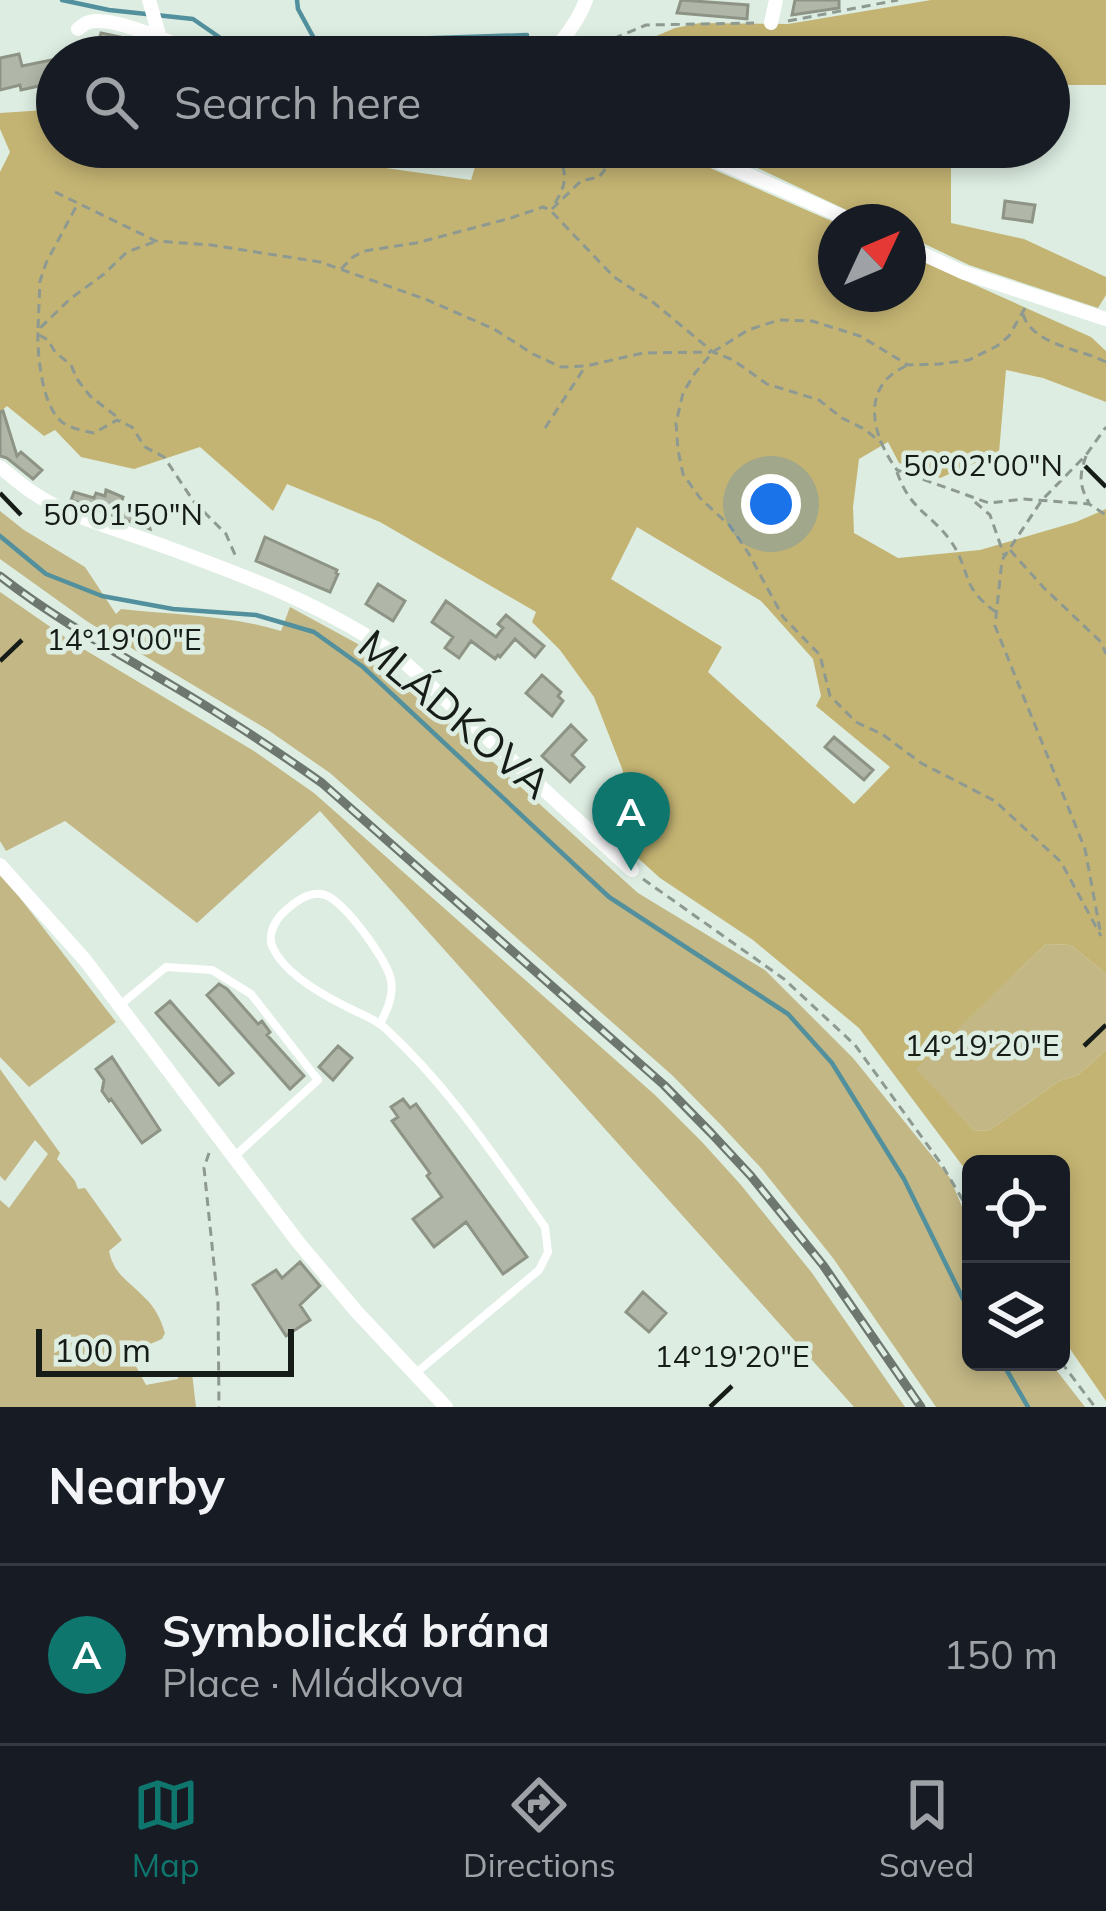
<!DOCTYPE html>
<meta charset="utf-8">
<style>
body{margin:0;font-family:Mulish,sans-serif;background:#242831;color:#f1f3f6}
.controls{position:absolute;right:36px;bottom:36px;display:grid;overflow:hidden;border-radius:18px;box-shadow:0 6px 18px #0003}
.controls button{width:108px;height:108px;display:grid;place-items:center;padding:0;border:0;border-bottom:3px solid #363941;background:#171b24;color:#f1f3f6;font:60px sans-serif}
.compass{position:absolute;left:818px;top:204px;width:108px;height:108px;border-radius:50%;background:#171b24;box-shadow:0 6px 18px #0003;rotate:46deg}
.scale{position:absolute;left:36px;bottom:30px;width:258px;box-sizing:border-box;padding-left:12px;border:6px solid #161c18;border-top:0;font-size:33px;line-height:42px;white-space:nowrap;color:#161c18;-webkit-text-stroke:9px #ddede2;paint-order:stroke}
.you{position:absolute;left:771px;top:504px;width:42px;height:42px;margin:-30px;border:9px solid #fff;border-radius:50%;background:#1a73e8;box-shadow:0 0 0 18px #1a73e833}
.badge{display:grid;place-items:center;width:78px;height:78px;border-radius:50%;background:#0f766e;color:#fff;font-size:39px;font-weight:700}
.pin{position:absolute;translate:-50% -99px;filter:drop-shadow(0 3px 6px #0008)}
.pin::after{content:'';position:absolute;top:63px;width:42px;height:36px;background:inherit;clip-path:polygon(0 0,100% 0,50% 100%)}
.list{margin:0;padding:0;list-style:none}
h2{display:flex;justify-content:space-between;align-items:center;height:156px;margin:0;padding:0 48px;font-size:51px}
h2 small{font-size:39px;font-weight:400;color:#9ea1a6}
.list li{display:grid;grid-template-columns:78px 1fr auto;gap:36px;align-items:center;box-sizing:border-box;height:180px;padding:0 48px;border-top:3px solid #363941}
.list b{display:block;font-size:45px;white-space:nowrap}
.list p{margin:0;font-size:39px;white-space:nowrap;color:#9ea1a6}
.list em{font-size:39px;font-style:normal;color:#9ea1a6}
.icon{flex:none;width:66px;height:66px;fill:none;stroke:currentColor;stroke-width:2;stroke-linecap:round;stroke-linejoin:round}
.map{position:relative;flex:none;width:1106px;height:1407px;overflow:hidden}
.search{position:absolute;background:#171b24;box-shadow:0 6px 18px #0003;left:36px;right:36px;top:36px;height:132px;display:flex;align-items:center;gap:30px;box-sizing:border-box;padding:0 42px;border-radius:66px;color:#9ea1a6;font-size:45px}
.sheet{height:336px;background:#171b24}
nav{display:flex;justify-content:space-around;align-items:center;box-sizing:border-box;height:168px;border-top:3px solid #363941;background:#171b24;font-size:33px;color:#9ea1a6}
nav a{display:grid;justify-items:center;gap:6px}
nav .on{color:#0f766e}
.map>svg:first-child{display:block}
.green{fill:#c3b785}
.forest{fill:#c4b473;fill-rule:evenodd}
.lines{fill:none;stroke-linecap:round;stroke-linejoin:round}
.stream{stroke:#53909d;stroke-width:4.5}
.building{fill:#b0b7a8;stroke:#8e9485;stroke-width:3}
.path{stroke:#8d9991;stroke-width:3;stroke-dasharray:9 6;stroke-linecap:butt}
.lane{stroke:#fff;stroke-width:8}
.street{stroke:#fff;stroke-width:14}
.rail-casing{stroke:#6d7770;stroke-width:9}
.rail{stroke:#ddede2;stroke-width:4.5;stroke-dasharray:14;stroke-linecap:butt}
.ticks{fill:none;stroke:#161c18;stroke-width:4.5}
.labels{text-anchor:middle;stroke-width:9;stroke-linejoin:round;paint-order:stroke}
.street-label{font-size:42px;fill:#161c18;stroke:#ddede2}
.ticks-label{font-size:30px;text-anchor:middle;fill:#161c18;stroke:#ddede2;stroke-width:9;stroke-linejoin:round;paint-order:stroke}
</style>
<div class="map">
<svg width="1106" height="1407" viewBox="0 0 1106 1407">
<rect width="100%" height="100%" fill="#ddede2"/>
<!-- green -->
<path class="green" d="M0 511 24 530 85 567 116 614 121 609C175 615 229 615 281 631L290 607 369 650 638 893 765 970 853 1058 950 1178 971 1228V1362H1050L1085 1407H936L833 1258 761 1168 720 1124 673 1076 330 773 268 730 88 622 0 559Z
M0 592 75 644 254 751 314 793 655 1095 702 1142 741 1185 812 1273 905 1407H854L320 811 197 923 65 821 6 851 0 841Z
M0 872 116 1022 29 1087 0 1057Z
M1046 944 1071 945 1106 974V1050L1078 1075 1059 1081 990 1130 975 1131 915 1069Z
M0 1069 60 1153 57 1159 75 1181 78 1189 85 1188 122 1240 109 1251C114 1275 129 1281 145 1298 155 1307 161 1320 165 1333L162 1339 129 1353 146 1385 178 1379V1371L192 1373 196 1407H0V1200L9 1208 48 1154 35 1140 5 1181 0 1176Z"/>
<!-- forest -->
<path class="forest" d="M931 0H1106V85H1049V57H636L620 48 647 40 675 28 700 23 788 24Z
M46 110 57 116V147H236L471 180 479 154 500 147H662L836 223V294H908V255L1091 337 1106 351V402L1043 378 1006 370 999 453 940 478 899 463 888 442 859 459 853 507 854 533 898 558 980 550 1076 522 1106 509V974L1071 945 1046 944 916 1069 975 1131 990 1130 1059 1081 1078 1075 1106 1050V1401L1061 1336V1164H971V1177L859 1028 753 940 660 878 608 831 623 771 594 697 560 650 532 622 536 612 380 522 287 484 273 511 200 447 134 469 81 457 55 430 44 436 7 406 0 412V172L10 152 0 129V113ZM637 527 761 601 813 659 821 696 816 706 890 767 854 804 708 672 722 647 611 579Z
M713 147H917L951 157V223L1024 239 1106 277V295L1098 308 969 265 908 236V222H872Z"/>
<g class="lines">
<!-- stream -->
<path class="stream" d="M62 0 109 10 193 19 248 57
M316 42 527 35
M269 57 303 50 316 42 298 9 297 0
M0 536 46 574 102 596 173 609 256 615 314 632 363 667 609 897 788 1014 832 1063 904 1179 971 1315
M1002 1362 1028 1407"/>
</g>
<!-- building -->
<path class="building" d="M681 0 748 5 747 19 677 13Z
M795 0H839V8L792 15Z
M101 33 129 39 124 57H99L98 43Z
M19 54 22 66 56 59 57 82 21 90 20 85 0 90V58Z
M1005 201 1035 205 1032 222 1003 218Z
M3 411 17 456 21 452 42 470 33 479 7 458 0 456V412Z
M106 490 123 497 121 503 146 512 150 529 71 500 74 492 94 498 96 493 105 496Z
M265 537 337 570 336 573 338 574 330 592 256 561Z
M378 584 405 601 393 621 366 604Z
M446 601 496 637 503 628 498 624 506 615 544 646 535 657 515 639 500 657 498 655 495 659 471 641 459 658 445 648 453 637 432 622Z
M542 675 561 692 558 696 563 701 552 716 526 693Z
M571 725 586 740 572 755 584 767 570 782 542 756Z
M834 737 873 770 864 780 825 747Z
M219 984 227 989 258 1024 262 1021 270 1032 267 1035 304 1076 290 1089 207 995Z
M170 1001 233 1073 219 1085 156 1013Z
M338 1046 352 1058 333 1080 319 1067Z
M112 1057 160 1130 142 1143 111 1099 109 1101 102 1091 104 1080 96 1069Z
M403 1099 410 1108 416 1104 527 1257 503 1274 466 1222 434 1247 413 1219 442 1197 427 1176 430 1173 392 1121 398 1117 391 1107Z
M300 1262 320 1286 300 1305 310 1320 286 1336 253 1285 276 1270 282 1278Z
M643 1292 666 1313 649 1332 626 1312Z"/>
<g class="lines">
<!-- path -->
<path class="path" d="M788 21 898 0
M572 56 646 25 754 23
M55 192 156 241 211 245 320 262 425 299 494 329 533 354 561 367 586 366 643 353 711 352
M555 203C570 179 564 173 558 147
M552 209 581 181 599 177 604 171 609 156 618 147
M154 242 127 252 104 274 70 299 38 330C37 354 42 411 65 424 73 429 85 431 94 433L117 420 132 427 145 447 164 457 194 502 226 534 236 557
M341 269 353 257 364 251 416 243 511 218 543 207 550 210 614 277 654 303 713 352 733 360 767 384 819 400 842 418 864 429 882 443
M1025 308 1009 336 997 346 969 360 939 364 908 365 860 336 812 321 779 320 748 330 713 352 695 373 683 393 676 423 678 450 683 474 700 498 730 526 749 554 783 617 820 655 830 696 856 722 882 734 921 763 995 801 1061 862 1101 936
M1023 314C1032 345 1081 349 1106 362
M38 328 40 281 46 263 78 203
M39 335 48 340 55 352 71 365 77 379 90 396 121 420
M906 366C859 387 872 436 897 470L989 503 1023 499 1089 504 1106 515
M545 428 585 367
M1086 456C1079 476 1079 485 1089 503
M897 472C910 510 929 512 950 540 972 571 959 586 996 612
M975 502 990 515 1004 555
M1010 550 1043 587 1101 642 1106 654
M643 879 784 979 855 1045 942 1165 971 1214
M1100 930 1085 849 995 626 1002 560 1042 500 1086 455 1106 427
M209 1153 204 1168 218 1303 219 1407
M1061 1362 1095 1407"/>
<!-- lane -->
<path class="lane" d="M119 1006 166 967 212 970 251 994 318 1080 235 1156
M380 1024C387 1010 394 996 391 980 387 960 345 902 325 895 311 890 296 901 285 911 274 921 266 937 274 950 287 975 321 994 345 1006 358 1013 374 1018 385 1028 449 1087 495 1157 545 1227L548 1252 539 1270 416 1373"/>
<!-- street -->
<path class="street" d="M149 0 160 38
M771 23 776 0
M78 29C86 23 86 22 95 21 122 19 179 46 205 57
M544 57C562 44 578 21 586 0
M685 147 855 222
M908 247 962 272 1106 319
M0 467C10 475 19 483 29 490 68 518 122 530 166 547 248 577 330 607 401 659L632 870
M0 865 85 960 298 1242 356 1311 446 1407"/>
<defs>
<path id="rail" d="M0 576C54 618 114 651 173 686 224 716 274 749 322 783L664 1085 711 1133 751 1176 823 1265 921 1407"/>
</defs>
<!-- rail casing -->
<use href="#rail" class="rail-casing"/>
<!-- rail -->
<use href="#rail" class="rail"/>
</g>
<!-- ticks -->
<path class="ticks" d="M1085 466 1106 487M0 493 21 515M0 661 22 640M1084 1046 1106 1025M710 1407 732 1386"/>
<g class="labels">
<!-- street labels -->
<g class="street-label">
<text transform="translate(455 714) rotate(40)" y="15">MLÁDKOVA</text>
</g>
</g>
<g class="ticks-label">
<text x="983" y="476">50°02'00"N</text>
<text x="123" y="525">50°01'50"N</text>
<text x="124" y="650">14°19'00"E</text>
<text x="982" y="1056">14°19'20"E</text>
<text x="732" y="1367">14°19'20"E</text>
</g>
</svg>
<div class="controls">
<button><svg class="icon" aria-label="locate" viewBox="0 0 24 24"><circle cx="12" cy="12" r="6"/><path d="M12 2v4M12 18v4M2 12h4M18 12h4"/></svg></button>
<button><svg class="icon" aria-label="layers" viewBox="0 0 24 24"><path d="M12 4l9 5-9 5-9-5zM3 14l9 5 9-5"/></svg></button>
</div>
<svg class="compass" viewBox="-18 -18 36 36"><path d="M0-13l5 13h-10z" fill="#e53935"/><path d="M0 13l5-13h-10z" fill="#9ea1a6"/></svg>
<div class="scale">100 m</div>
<div class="you"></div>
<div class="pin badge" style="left:631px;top:871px">A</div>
<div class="search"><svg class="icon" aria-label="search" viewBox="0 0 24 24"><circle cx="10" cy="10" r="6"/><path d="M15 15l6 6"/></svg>Search here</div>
</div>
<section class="sheet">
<h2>Nearby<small></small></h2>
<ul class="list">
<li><span class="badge">A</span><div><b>Symbolická brána</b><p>Place · Mládkova</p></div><em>150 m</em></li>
</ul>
</section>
<nav>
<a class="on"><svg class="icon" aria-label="map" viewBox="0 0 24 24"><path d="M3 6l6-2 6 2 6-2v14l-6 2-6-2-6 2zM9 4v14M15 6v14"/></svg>Map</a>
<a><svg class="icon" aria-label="directions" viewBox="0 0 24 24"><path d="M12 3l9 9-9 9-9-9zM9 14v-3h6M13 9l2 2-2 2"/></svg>Directions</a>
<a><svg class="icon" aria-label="saved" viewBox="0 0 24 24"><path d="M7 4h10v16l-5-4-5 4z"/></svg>Saved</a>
</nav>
